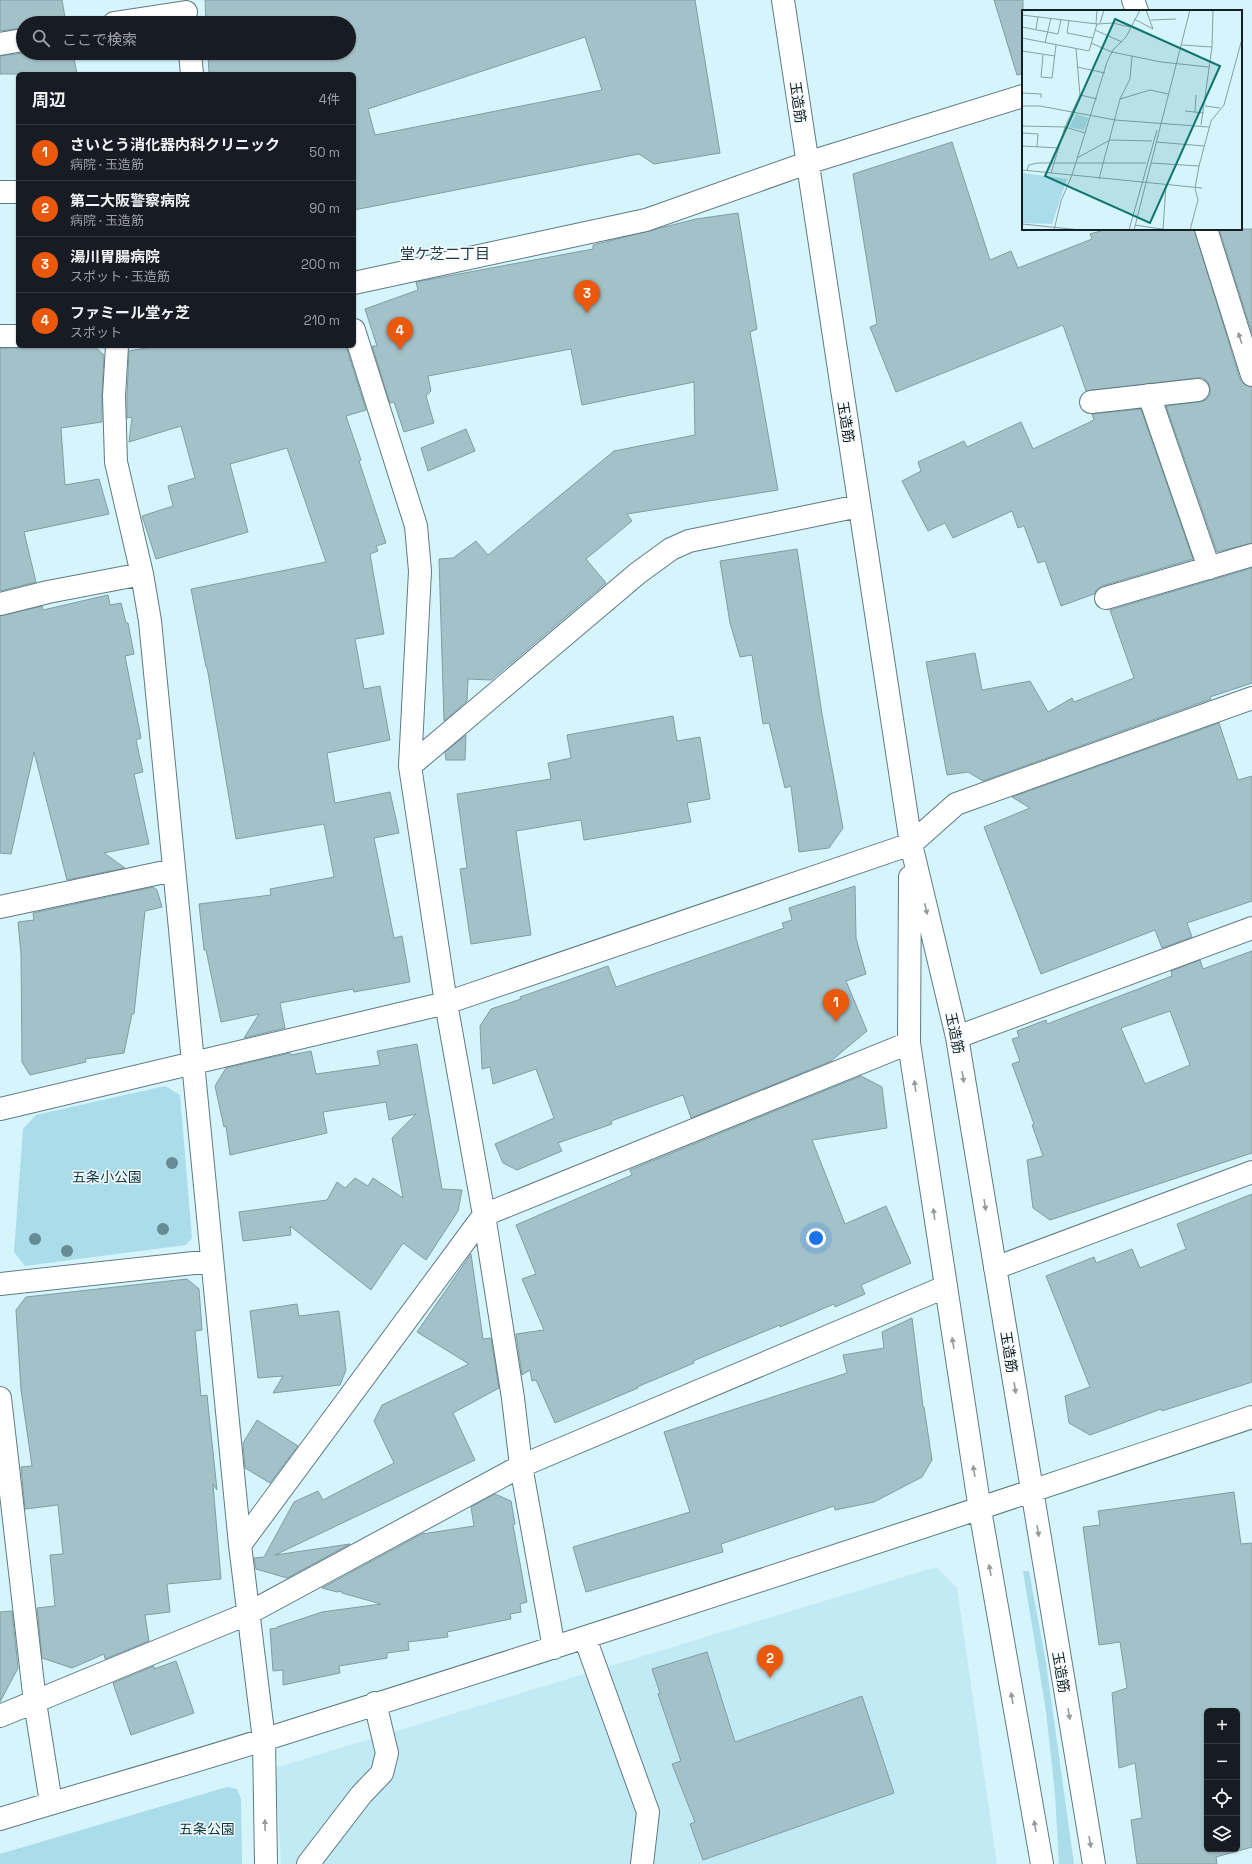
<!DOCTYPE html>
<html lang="ja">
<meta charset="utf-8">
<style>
body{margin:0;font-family:"Space Grotesk","Noto Sans JP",sans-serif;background:#20242c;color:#f1f3f6}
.controls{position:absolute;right:12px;bottom:12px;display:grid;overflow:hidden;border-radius:6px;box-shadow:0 1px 3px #0004}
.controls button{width:36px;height:36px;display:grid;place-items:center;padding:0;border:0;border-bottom:1px solid #363941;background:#171b24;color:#f1f3f6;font:20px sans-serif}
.you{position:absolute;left:816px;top:1238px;width:14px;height:14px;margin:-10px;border:3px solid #fff;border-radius:50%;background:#1a73e8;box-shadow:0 0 0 6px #1a73e833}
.badge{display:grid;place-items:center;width:26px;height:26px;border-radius:50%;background:#ea580c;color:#fff;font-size:13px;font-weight:700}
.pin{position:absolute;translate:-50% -33px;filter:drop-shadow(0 1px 2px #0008)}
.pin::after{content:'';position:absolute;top:21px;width:14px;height:12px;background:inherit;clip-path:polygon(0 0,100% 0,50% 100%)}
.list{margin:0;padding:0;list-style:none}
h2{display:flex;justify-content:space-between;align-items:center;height:52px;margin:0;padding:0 16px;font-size:17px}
h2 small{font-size:13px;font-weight:400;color:#9ea1a6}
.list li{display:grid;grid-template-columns:26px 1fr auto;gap:12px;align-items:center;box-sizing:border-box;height:56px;padding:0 16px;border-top:1px solid #363941}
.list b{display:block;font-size:15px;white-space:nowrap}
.list p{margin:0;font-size:13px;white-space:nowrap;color:#9ea1a6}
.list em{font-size:13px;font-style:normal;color:#9ea1a6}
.icon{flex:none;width:22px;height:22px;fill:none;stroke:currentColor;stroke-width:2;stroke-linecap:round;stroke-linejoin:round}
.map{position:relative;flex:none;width:1252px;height:1864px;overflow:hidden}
.search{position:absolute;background:#171b24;box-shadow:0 1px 3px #0004;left:16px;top:16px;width:340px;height:44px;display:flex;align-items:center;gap:10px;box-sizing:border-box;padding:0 14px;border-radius:22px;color:#9ea1a6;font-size:15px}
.panel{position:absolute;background:#171b24;box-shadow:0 1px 3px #0004;left:16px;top:72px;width:340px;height:276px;border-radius:6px}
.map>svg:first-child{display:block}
.built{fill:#c2eaf4}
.green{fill:#aadce9}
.building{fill:#a3c1c8;stroke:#809da4;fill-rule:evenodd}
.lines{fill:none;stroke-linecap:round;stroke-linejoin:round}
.minor-casing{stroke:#5f7b82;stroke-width:24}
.minor{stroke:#fff;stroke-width:22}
.tree{fill:#658b94}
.oneway{fill:#959a9c}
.labels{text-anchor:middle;stroke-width:3;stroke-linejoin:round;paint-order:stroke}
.street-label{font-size:14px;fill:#131f22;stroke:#f6fcfe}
.park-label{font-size:14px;fill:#09353e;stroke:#f6fcfe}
.neighbourhood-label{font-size:15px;fill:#1f393f;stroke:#f6fcfe}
.inset-road{fill:none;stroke:#879fa5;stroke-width:1}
.view{fill:#0f766e;fill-opacity:0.15;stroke:#0f766e;stroke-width:2}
.inset-edge{fill:none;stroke:#131f22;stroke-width:2}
</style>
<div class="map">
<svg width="1252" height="1864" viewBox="0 0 1252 1864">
<rect width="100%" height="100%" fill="#d5f4fc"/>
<!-- built -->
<path class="built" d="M936 1567 957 1588 997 1864H281L275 1768Z"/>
<!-- green -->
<path class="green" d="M165 1086 180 1095 192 1238 186 1245 25 1266 14 1252 23 1129 36 1115Z
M1023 1571H1029L1046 1663 1074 1864H1059L1055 1794 1046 1711Z
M227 1787 237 1789 241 1799 242 1864H0V1854Z"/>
<!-- building -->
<path class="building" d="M0 0H62L66 23H23V28L0 31Z
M205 0H695L720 153 654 164 639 154 354 210V74H209L208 53H349V23H206ZM585 37 602 90 375 135 368 109Z
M994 0H1023V74L1017 75Z
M23 53H73L77 74H0V56Z
M952 142 990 260 1011 251 1018 268 1092 239 1090 234 1108 229H1194L1240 379 1244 384 1252 387V543L1217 552 1166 406 1199 402 1206 400 1210 395V388L1208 382 1203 378H1197L1086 391 1063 325 896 392 870 327 877 324 853 174Z
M738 213 757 329 750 332 778 490 627 514 632 521 586 559 606 583 491 680 468 679 467 701 444 721 439 559 453 558 476 541 488 555 614 451 695 435 694 382 582 405 571 349 428 376 431 391 426 396 434 423 404 432 394 402 390 403 372 346H377L365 309 418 290 416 282 593 249V245L696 219Z
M1219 229H1252V333Z
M25 346H94L104 355 102 395V422L61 428 65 485 99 479 109 514 24 532 36 582 0 591V348H18Z
M158 346H346L366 410 346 416 361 460 359 461 386 543 376 546 378 551 370 554 384 634 355 639 364 689 380 686 390 740 327 753 335 803 390 792 399 833 374 838 394 938 402 936 410 982 354 992 353 989 280 1003 285 1028 244 1038 259 1014 221 1022 206 950H204L199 904 271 895 270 889 334 877 324 824 236 839 207 667H206L191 589 326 562 287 448 230 464 248 532 156 559 142 516 173 506 168 486 195 478 181 426 129 442 132 417 127 418V396L129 351Z
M1141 409 1193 559 1102 586 1097 589 1094 594 1061 606 1045 561 1038 563 1024 526 1018 528 1012 511 953 538 945 523 928 531 902 481 921 471 918 462 964 441 967 447 1021 422 1033 449 1094 420 1092 414Z
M466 429 475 451 428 471 421 448Z
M797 549 822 714 843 828 829 848 799 852 791 786 785 788 769 723 763 724 752 655 740 657 730 623 720 561Z
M1252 568V683L1210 697 1211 699 983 781 968 772 947 775 926 662 975 653 982 690 1030 681 1048 712 1072 698 1074 702 1134 678 1110 610Z
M108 595 110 605 121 603 126 623H128L134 654 125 656 141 738 136 740 143 772 134 774 149 844 104 853 125 868 67 880 34 752 11 854 0 853V616L42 606 43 610Z
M673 716 677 741 700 737 710 799 687 803 691 822 584 840 581 820 516 831 531 935 471 944 460 869 467 868 457 794 551 779 548 763 571 758 567 735Z
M1219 723 1238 780 1252 776V901L1187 923 1192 937 1162 948 1155 930 1041 974 984 827 1030 808 1012 797Z
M466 735 465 760H446L445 752Z
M855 886 856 938 866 974 846 981 867 1031 831 1061 691 1118 683 1095 611 1121 612 1124 558 1143 562 1151 517 1170 503 1163 495 1144 554 1118 536 1069 493 1084 490 1067 482 1069 480 1026 491 1009 521 999 520 997 608 966 616 987 784 928 782 923 792 920 789 908Z
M153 887 157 890 162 907 145 911 134 1014H132L124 1053 85 1059 86 1062 30 1075 22 1062 21 954 18 922 34 920 33 913Z
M1252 951V1153L1050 1220 1033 1208 1027 1160 1043 1156 1032 1125 1034 1124 1012 1064 1020 1061 1012 1039 1019 1037 1017 1031 1046 1020 1047 1024 1172 976 1171 971 1200 960 1203 969ZM1170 1011 1190 1065 1145 1084 1121 1028Z
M417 1044 442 1189 462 1190 458 1211 426 1260 403 1243 371 1290 290 1226 291 1235 243 1241 239 1212 327 1200 337 1182 345 1188 355 1178 368 1186 373 1178 403 1198 392 1138 416 1114 389 1120 386 1102 323 1112 327 1133 230 1155 226 1126 224 1127 215 1086 226 1068 290 1053 291 1055 311 1051 316 1074 380 1065 377 1051Z
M861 1076 882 1087 887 1128 812 1140 845 1224 886 1206 911 1263 861 1285 865 1294 835 1307 834 1304 780 1327V1325L693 1361 694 1363 637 1387 638 1388 555 1423 536 1380 532 1381 530 1370 522 1375 516 1334 544 1330 522 1279 536 1274 516 1225 632 1175 630 1170Z
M1252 1194V1382L1162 1411 1161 1409 1090 1435 1069 1423 1065 1396 1090 1387 1046 1276 1094 1257 1096 1263 1132 1249 1140 1268 1186 1249 1177 1224Z
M471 1254 483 1339 491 1338 499 1388 453 1413 475 1460 275 1555 350 1544 287 1578 256 1569 254 1558 264 1557 294 1502 318 1491 323 1500 394 1463 374 1421 382 1405 469 1364 417 1332Z
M187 1279 199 1289 202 1330 195 1331 201 1396 207 1395 217 1490 213 1484 221 1579 167 1584 170 1612 145 1615 149 1641 105 1659 104 1654 72 1668 42 1658 37 1608 55 1606 50 1555 63 1554 58 1505 25 1509 21 1467 32 1466 21 1390 16 1310 26 1297Z
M297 1304 299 1316 339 1311 346 1370 340 1385 273 1393 283 1376 258 1378 250 1311Z
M912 1318 923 1407H924L932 1460 922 1477 874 1502 835 1510 834 1506 721 1544 723 1552 586 1592 573 1547 690 1512 664 1432 847 1373 843 1355 884 1348 882 1332Z
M257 1420 298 1446 270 1483 245 1468 243 1443Z
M1234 1492 1241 1544 1252 1543V1847L1216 1857 1217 1864H1137L1131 1820 1142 1818 1135 1763 1119 1768 1112 1693 1127 1688 1120 1642 1099 1645 1083 1527 1100 1525 1098 1511ZM1207 1711H1237V1849H1207Z
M495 1494 511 1501 515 1524 513 1525 527 1602 520 1604 521 1612 510 1614 511 1619 447 1632 448 1637 408 1642 409 1650 387 1653V1658L339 1666 340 1673 283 1685V1670L273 1671 270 1629 277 1628V1627L322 1612 381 1604 342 1593 341 1591 337 1592 322 1588 422 1534 474 1526 471 1507Z
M12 1611 18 1668 0 1702V1612Z
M707 1652 735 1742 862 1696 894 1793 703 1860 690 1824 695 1822 672 1764 681 1761 658 1694 660 1693 652 1669Z
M176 1661 194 1713 131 1735 113 1683 154 1666V1669Z"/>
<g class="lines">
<defs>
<path id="minor" d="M783 0 911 844 957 1037 1094 1864
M1133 0 1137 11
M114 23 186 12
M0 44 23 40
M190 53 192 74
M0 192H18
M1206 229 1252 375
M354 283 646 220 807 163 1023 96
M354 330 416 526 420 571 410 766 446 1003 484 1215 513 1398 521 1466 554 1648
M0 336H18
M117 346 114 396 116 462 142 574 150 621 240 1545 264 1740 266 1864
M1149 395 1209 568
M1091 402 1198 390
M1106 598 1252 555
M0 604 48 592 142 574
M410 766 638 573 671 549 689 541 859 506
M910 877 909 1043 980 1510 1042 1864
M0 907 174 870
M957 1037 1252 928
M0 1109 446 1003 911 844 956 804 1252 698
M995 1268 1252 1172
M0 1284 212 1261
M0 1398 35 1702 51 1803
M240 1545 484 1215 909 1043
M585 1638 648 1812 642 1864
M0 1716 247 1614 521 1466 945 1287
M0 1819C88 1792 178 1767 266 1739 596 1635 924 1528 1252 1417
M308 1864 361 1795 382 1773 387 1753 375 1703"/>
</defs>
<!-- minor casing -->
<use href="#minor" class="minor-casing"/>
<!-- minor -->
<use href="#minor" class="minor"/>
</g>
<!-- trees -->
<g class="tree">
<circle cx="172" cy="1163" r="6"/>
<circle cx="163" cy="1229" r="6"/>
<circle cx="35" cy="1239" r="6"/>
<circle cx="67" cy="1251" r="6"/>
</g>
<!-- one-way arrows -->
<defs><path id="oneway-solid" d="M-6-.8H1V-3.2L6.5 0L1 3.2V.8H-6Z"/></defs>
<g class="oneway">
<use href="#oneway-solid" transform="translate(1240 338) rotate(-108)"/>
<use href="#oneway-solid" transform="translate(926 909) rotate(77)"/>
<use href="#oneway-solid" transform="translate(963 1077) rotate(81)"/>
<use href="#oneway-solid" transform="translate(915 1086) rotate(-98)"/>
<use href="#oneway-solid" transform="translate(985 1205) rotate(81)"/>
<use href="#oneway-solid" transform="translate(934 1214) rotate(-98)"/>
<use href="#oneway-solid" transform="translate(953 1343) rotate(-99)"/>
<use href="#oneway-solid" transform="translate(1015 1388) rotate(81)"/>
<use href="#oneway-solid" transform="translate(974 1471) rotate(-99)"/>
<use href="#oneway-solid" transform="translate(1038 1531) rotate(81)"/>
<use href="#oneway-solid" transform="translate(990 1570) rotate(-100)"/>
<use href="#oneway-solid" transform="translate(1012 1698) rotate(-100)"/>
<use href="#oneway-solid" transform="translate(1069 1714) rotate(80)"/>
<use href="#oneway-solid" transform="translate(265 1825) rotate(-91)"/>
<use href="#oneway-solid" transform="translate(1035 1826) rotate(-100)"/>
<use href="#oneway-solid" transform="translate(1090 1842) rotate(80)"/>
</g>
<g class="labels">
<!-- street labels -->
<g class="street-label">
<text transform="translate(798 102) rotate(82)" y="5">玉造筋</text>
<text transform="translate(846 422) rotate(81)" y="5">玉造筋</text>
<text transform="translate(955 1033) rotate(78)" y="5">玉造筋</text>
<text transform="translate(1009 1352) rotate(81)" y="5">玉造筋</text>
<text transform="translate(1061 1672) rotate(80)" y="5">玉造筋</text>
</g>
<!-- park labels -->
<g class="park-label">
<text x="107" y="1182">五条小公園</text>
<text x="207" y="1834">五条公園</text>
</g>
<!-- neighbourhood labels -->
<g class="neighbourhood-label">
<text x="445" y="259">堂ケ芝二丁目</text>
</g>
</g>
<!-- overview -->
<g transform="translate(1022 10)">
<rect width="220" height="220" fill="#d5f4fc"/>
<path d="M54 104 67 108 62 120 47 117ZM1 163 45 169 30 214 0 213Z" fill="#aadce9"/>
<path class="inset-road" d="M0 5 75 14 91 13 108 17M112 9 131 19 124 0M47 10 45 23 71 28M129 10 154 9M78 13 82 0M74 14 75 0M0 17 36 24 39 9M14 19 16 7M73 20 100 32M0 28 67 41 75 14M23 33 29 8M69 33 90 42 139 52 187 57M160 35 190 37M0 41 33 46M21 45 19 67 30 68 34 35M55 57 83 63M0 83 19 84V88M58 85 75 89M98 89 128 80 146 84M0 96H18L93 110 187 117M183 96 198 98M163 101 182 103M173 102 174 85M0 111V96M179 115 190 37 191 0M0 116 43 117 63 123M0 123 16 124 15 137M134 132 182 136M0 136 37 138M55 148 88 130 130 131M129 153 177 156M0 160 180 178M5 160 7 155 15 153H124M29 163 43 117 58 85 54 39M77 169 98 89 108 69 110 46M0 214 59 220M113 215 146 220M32 220 39 191 50 165 85 52 91 40 104 27 118 0M107 220 135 120M112 220 168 0M141 220 144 175M168 220 176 190 173 178 177 156 189 111 202 95 220 29"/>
<path class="view" d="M93 9 198 56 128 213 23 166Z"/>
<rect width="220" height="220" class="inset-edge"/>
</g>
</svg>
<div class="controls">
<button>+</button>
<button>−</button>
<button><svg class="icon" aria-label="locate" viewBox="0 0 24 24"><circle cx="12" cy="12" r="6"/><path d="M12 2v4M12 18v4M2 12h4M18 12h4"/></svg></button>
<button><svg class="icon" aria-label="layers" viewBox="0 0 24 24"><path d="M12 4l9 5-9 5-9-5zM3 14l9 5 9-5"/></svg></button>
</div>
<div class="you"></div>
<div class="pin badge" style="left:836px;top:1022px">1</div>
<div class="pin badge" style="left:770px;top:1678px">2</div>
<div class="pin badge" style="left:587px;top:313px">3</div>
<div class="pin badge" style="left:400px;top:350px">4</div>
<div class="search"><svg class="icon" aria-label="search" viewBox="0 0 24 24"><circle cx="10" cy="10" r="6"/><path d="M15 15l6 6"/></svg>ここで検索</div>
<section class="panel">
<h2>周辺<small>4件</small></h2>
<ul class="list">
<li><span class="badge">1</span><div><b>さいとう消化器内科クリニック</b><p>病院 · 玉造筋</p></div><em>50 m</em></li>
<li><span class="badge">2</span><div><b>第二大阪警察病院</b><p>病院 · 玉造筋</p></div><em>90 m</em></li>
<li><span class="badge">3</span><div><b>湯川胃腸病院</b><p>スポット · 玉造筋</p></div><em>200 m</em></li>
<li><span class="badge">4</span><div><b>ファミール堂ヶ芝</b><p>スポット</p></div><em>210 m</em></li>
</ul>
</section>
</div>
